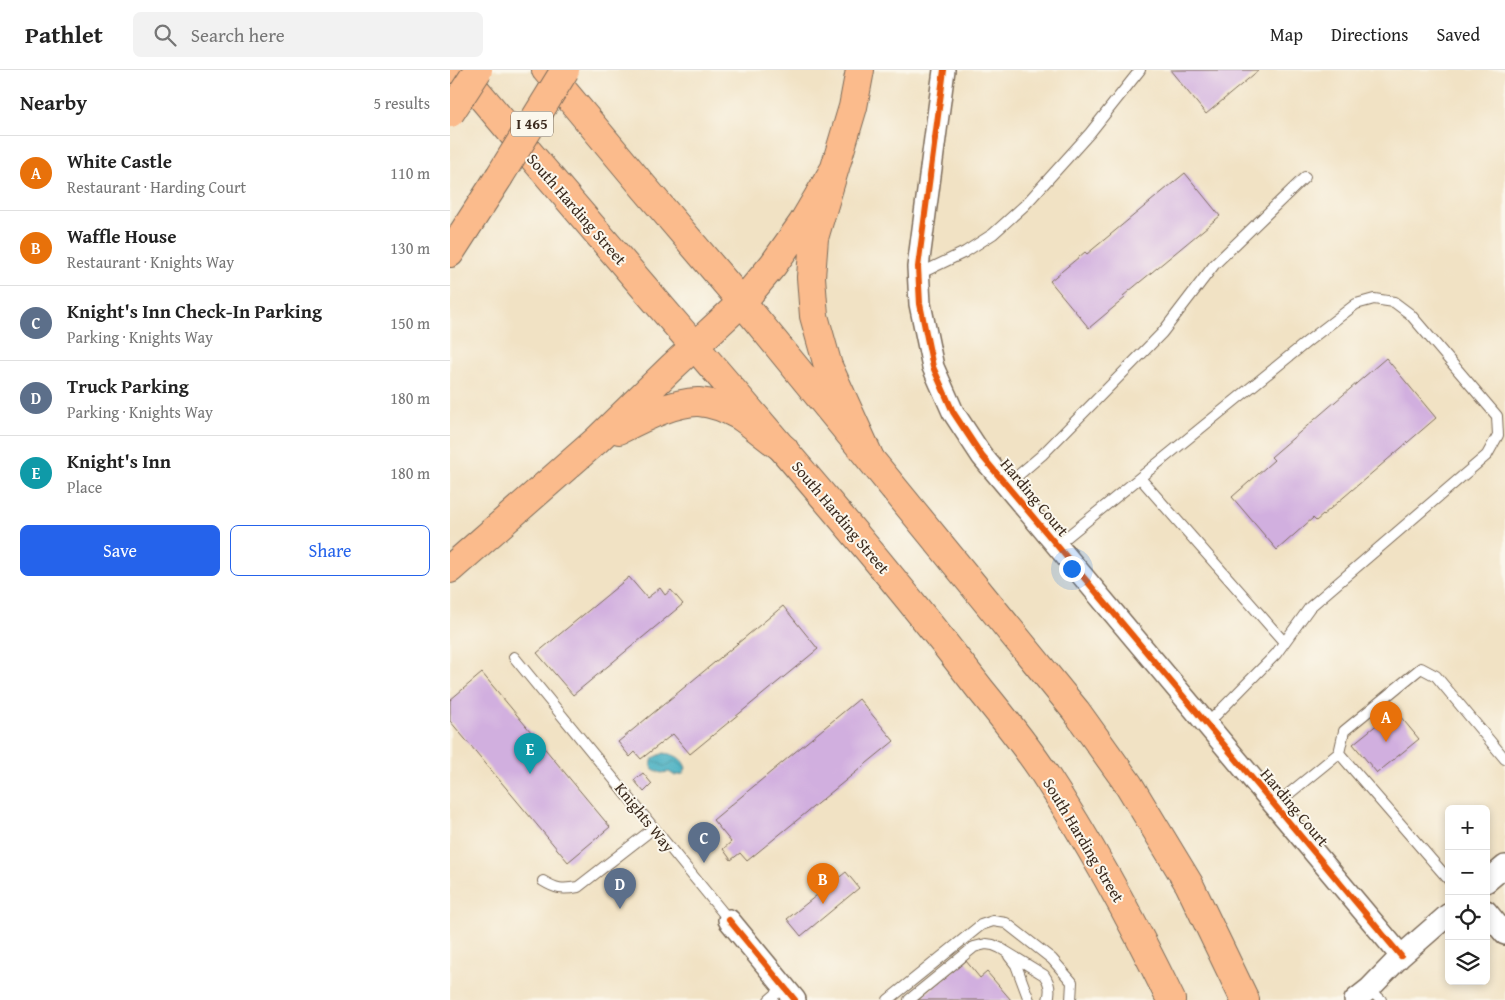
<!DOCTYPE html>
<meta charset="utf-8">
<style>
body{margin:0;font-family:"Gentium Book Plus",serif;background:#f2f2f2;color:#222}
.controls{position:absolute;right:15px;bottom:15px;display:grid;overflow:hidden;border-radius:8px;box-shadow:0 2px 8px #0003}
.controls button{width:45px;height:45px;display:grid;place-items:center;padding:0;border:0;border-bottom:1px solid #e0e0e0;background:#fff;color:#222;font:25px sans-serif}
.you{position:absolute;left:621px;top:498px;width:18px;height:18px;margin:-12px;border:4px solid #fff;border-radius:50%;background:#1a73e8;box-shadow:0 0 0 8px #1a73e833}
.badge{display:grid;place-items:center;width:32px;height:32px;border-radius:50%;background:#2563eb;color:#fff;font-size:16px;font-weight:700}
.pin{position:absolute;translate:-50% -41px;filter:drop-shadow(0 1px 2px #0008)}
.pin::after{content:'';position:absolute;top:26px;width:18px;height:15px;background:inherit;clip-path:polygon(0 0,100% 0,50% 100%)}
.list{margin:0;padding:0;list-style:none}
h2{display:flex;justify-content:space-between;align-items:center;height:65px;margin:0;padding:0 20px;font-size:21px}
h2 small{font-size:16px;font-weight:400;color:#767676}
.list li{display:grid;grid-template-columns:32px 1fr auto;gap:15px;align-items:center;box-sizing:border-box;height:75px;padding:0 20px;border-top:1px solid #e0e0e0}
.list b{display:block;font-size:19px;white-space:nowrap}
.list p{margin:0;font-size:16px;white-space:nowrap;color:#767676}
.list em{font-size:16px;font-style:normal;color:#767676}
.actions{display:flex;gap:10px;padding:15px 20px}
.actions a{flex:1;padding:11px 0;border:1px solid #2563eb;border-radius:8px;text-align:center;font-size:18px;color:#2563eb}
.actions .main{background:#2563eb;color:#fff}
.icon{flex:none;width:28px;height:28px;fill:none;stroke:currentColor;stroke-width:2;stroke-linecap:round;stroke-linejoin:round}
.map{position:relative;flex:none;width:1055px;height:930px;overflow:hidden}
header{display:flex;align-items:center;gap:30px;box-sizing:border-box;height:70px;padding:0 25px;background:#fff;border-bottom:1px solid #e0e0e0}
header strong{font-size:24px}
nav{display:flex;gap:28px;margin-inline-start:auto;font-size:18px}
.search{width:350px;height:45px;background:#f2f2f2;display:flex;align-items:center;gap:12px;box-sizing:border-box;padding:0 18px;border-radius:8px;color:#767676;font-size:19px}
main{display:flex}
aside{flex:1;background:#fff}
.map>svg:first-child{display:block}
.water{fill:url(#water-waves);stroke:#3f6c70}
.building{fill:#d1afdf}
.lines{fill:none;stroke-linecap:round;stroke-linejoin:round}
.lane-casing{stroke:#7b6a58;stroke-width:12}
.street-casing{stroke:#7b6a58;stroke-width:24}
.primary-casing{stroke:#7b6a58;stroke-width:30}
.highway-casing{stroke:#7b6a58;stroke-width:30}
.lane{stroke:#fff;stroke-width:10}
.street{stroke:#fff;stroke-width:21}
.primary{stroke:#fbbb8c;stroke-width:28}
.highway{stroke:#fbbb8c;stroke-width:28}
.highway-bridge-casing{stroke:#7b6a58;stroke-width:30;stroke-linecap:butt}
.highway-bridge{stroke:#fbbb8c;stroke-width:28}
.cycleway-casing{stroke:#fbf7ec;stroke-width:9}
.cycleway{stroke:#e8590c;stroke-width:6}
.labels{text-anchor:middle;stroke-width:4;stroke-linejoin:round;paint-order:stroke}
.shield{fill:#fbf7ec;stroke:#75685c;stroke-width:1}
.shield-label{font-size:15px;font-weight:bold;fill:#3b2a1e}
.street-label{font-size:16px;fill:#3b2a1e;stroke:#fbf7ec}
</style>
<header>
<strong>Pathlet</strong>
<div class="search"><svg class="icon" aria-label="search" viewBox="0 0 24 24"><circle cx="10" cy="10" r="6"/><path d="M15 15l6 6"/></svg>Search here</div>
<nav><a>Map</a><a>Directions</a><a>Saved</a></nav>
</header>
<main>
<aside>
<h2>Nearby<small>5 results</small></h2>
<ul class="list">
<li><span class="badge" style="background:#e8710a">A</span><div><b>White Castle</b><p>Restaurant · Harding Court</p></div><em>110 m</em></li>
<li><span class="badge" style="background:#e8710a">B</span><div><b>Waffle House</b><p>Restaurant · Knights Way</p></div><em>130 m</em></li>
<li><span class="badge" style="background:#5c6f8a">C</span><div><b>Knight's Inn Check-In Parking</b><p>Parking · Knights Way</p></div><em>150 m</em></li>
<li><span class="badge" style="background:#5c6f8a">D</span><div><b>Truck Parking</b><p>Parking · Knights Way</p></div><em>180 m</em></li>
<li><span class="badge" style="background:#0f9aa8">E</span><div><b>Knight's Inn</b><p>Place</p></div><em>180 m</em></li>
</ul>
<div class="actions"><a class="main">Save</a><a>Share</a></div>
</aside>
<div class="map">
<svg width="1055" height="930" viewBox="0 0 1055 930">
<defs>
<pattern id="water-waves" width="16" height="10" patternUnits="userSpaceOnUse" patternTransform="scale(1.25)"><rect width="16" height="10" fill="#43aec1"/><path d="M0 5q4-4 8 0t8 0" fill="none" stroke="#398e9c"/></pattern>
</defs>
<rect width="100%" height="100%" fill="#fbf7ec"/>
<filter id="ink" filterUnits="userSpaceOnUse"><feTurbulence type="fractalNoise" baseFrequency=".02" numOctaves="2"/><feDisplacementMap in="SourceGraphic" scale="10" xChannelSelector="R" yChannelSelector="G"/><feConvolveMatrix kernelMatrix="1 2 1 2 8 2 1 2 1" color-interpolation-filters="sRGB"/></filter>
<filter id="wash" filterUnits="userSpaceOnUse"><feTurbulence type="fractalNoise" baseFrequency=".0096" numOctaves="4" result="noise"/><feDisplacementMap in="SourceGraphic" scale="20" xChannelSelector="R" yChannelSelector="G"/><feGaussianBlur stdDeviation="1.12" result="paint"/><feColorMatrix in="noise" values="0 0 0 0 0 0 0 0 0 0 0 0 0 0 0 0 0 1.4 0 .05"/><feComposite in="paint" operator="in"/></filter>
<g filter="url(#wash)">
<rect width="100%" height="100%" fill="#f1e2c4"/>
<!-- water -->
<path class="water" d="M214 683C224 684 233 688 236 698L233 704 225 706 219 702 211 703 203 699 201 694 203 688Z"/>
<g id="blocks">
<!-- building -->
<path class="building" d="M720 0H809L756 44Z
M735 103 770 146 673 226 675 228 639 258 600 211 635 182 637 184Z
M936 288 986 348 866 451 863 448 827 480 782 427 824 390 821 387Z
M179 507 197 528 210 518 215 525 221 520 233 534 123 625 87 583Z
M333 536 368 579 240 684 223 664 191 689 185 682 180 687 168 672Z
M32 603 160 757 118 792 0 651V630Z
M409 629 444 671 297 791 290 783 281 790 273 779 281 772 263 750Z
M945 640 969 669 927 703 903 674Z
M193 703 202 714 194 722 184 710Z
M396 802 409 818 351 866 337 849Z
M516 891 530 908 537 902 561 930H468Z"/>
</g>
</g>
<g filter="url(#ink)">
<use href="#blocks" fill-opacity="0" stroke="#7b6a58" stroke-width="1"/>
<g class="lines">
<defs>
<path id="lane" d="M469 204 515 182 543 164 575 135 640 63 690 0
M690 408 834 572
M557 415 592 385 712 263 764 195 855 107
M607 475 858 271 906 234 924 229 944 232 960 244 1047 346 1048 365 1037 385 860 537 826 584 757 654
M64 587 279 850
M889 683 894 661 971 598 986 606 1055 689
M825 735 889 683 999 810
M93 811C106 819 112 820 128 817L204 758
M559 886 566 895 579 930
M919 919 931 930
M319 930 334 917
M438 930 531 855 543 851 556 853 602 889 622 912 621 930
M459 930 524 877 536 874 543 875 550 878 594 905C600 913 601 920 598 930"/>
<path id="street" d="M494 0 468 197 470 234 483 297 503 342 532 386 951 886
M1036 812 1055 796
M1036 841 1055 864
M279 850 345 930
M905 930 919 919 951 886 999 844"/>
<path id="primary" d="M9 0C133 148 260 293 385 440 435 499 483 558 530 619 552 646 575 674 594 703 642 776 683 852 721 930
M96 0 193 116 292 232 626 641 679 715 739 814 795 930"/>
<path id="highway" d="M410 0 403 37 364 168 361 207 364 246 378 296 419 386
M0 183 49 107
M169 360C190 349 225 331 249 332 262 333 279 340 290 346 305 356 319 369 334 379
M0 499 147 370 221 298 292 232 323 195 352 154 385 98"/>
</defs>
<!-- lane casing -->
<use href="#lane" class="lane-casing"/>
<!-- street casing -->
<use href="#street" class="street-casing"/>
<!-- primary casing -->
<use href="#primary" class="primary-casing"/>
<!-- highway casing -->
<use href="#highway" class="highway-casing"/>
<!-- lane -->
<use href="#lane" class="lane"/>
<!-- street -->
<use href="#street" class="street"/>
<!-- primary -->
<use href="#primary" class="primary"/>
<!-- highway -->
<use href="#highway" class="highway"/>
<defs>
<path id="highway-bridge" d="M0 43 28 0
M49 107 115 0"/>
</defs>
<!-- highway-bridge casing -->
<use href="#highway-bridge" class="highway-bridge-casing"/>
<!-- highway-bridge -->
<use href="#highway-bridge" class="highway-bridge"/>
<defs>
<path id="cycleway" d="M494 0 468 197 470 234 483 297 503 342 532 386 951 886
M279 850 345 930"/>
</defs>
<!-- cycleway casing -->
<use href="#cycleway" class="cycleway-casing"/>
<!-- cycleway -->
<use href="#cycleway" class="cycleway"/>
</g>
</g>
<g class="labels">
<!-- shield labels -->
<rect class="shield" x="61" y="41.5" width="42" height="25" rx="4"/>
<g class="shield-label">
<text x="82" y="59">I 465</text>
</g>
<!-- street labels -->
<g class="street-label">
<text transform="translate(127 139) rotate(49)" y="6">South Harding Street</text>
<text transform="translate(585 427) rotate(50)" y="6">Harding Court</text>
<text transform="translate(391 447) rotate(50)" y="6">South Harding Street</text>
<text transform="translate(845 737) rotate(50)" y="6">Harding Court</text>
<text transform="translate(195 747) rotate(51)" y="6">Knights Way</text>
<text transform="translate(634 770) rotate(59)" y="6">South Harding Street</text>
</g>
</g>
</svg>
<div class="controls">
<button>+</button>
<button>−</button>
<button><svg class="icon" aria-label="locate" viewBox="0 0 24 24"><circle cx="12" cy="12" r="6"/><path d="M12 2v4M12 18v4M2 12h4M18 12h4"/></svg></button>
<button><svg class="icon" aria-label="layers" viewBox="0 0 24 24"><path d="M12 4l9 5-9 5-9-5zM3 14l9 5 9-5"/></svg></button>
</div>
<div class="you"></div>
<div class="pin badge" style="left:936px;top:672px;background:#e8710a">A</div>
<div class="pin badge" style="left:373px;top:834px;background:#e8710a">B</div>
<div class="pin badge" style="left:254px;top:793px;background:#5c6f8a">C</div>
<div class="pin badge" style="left:170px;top:839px;background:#5c6f8a">D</div>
<div class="pin badge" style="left:80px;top:704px;background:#0f9aa8">E</div>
</div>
</main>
